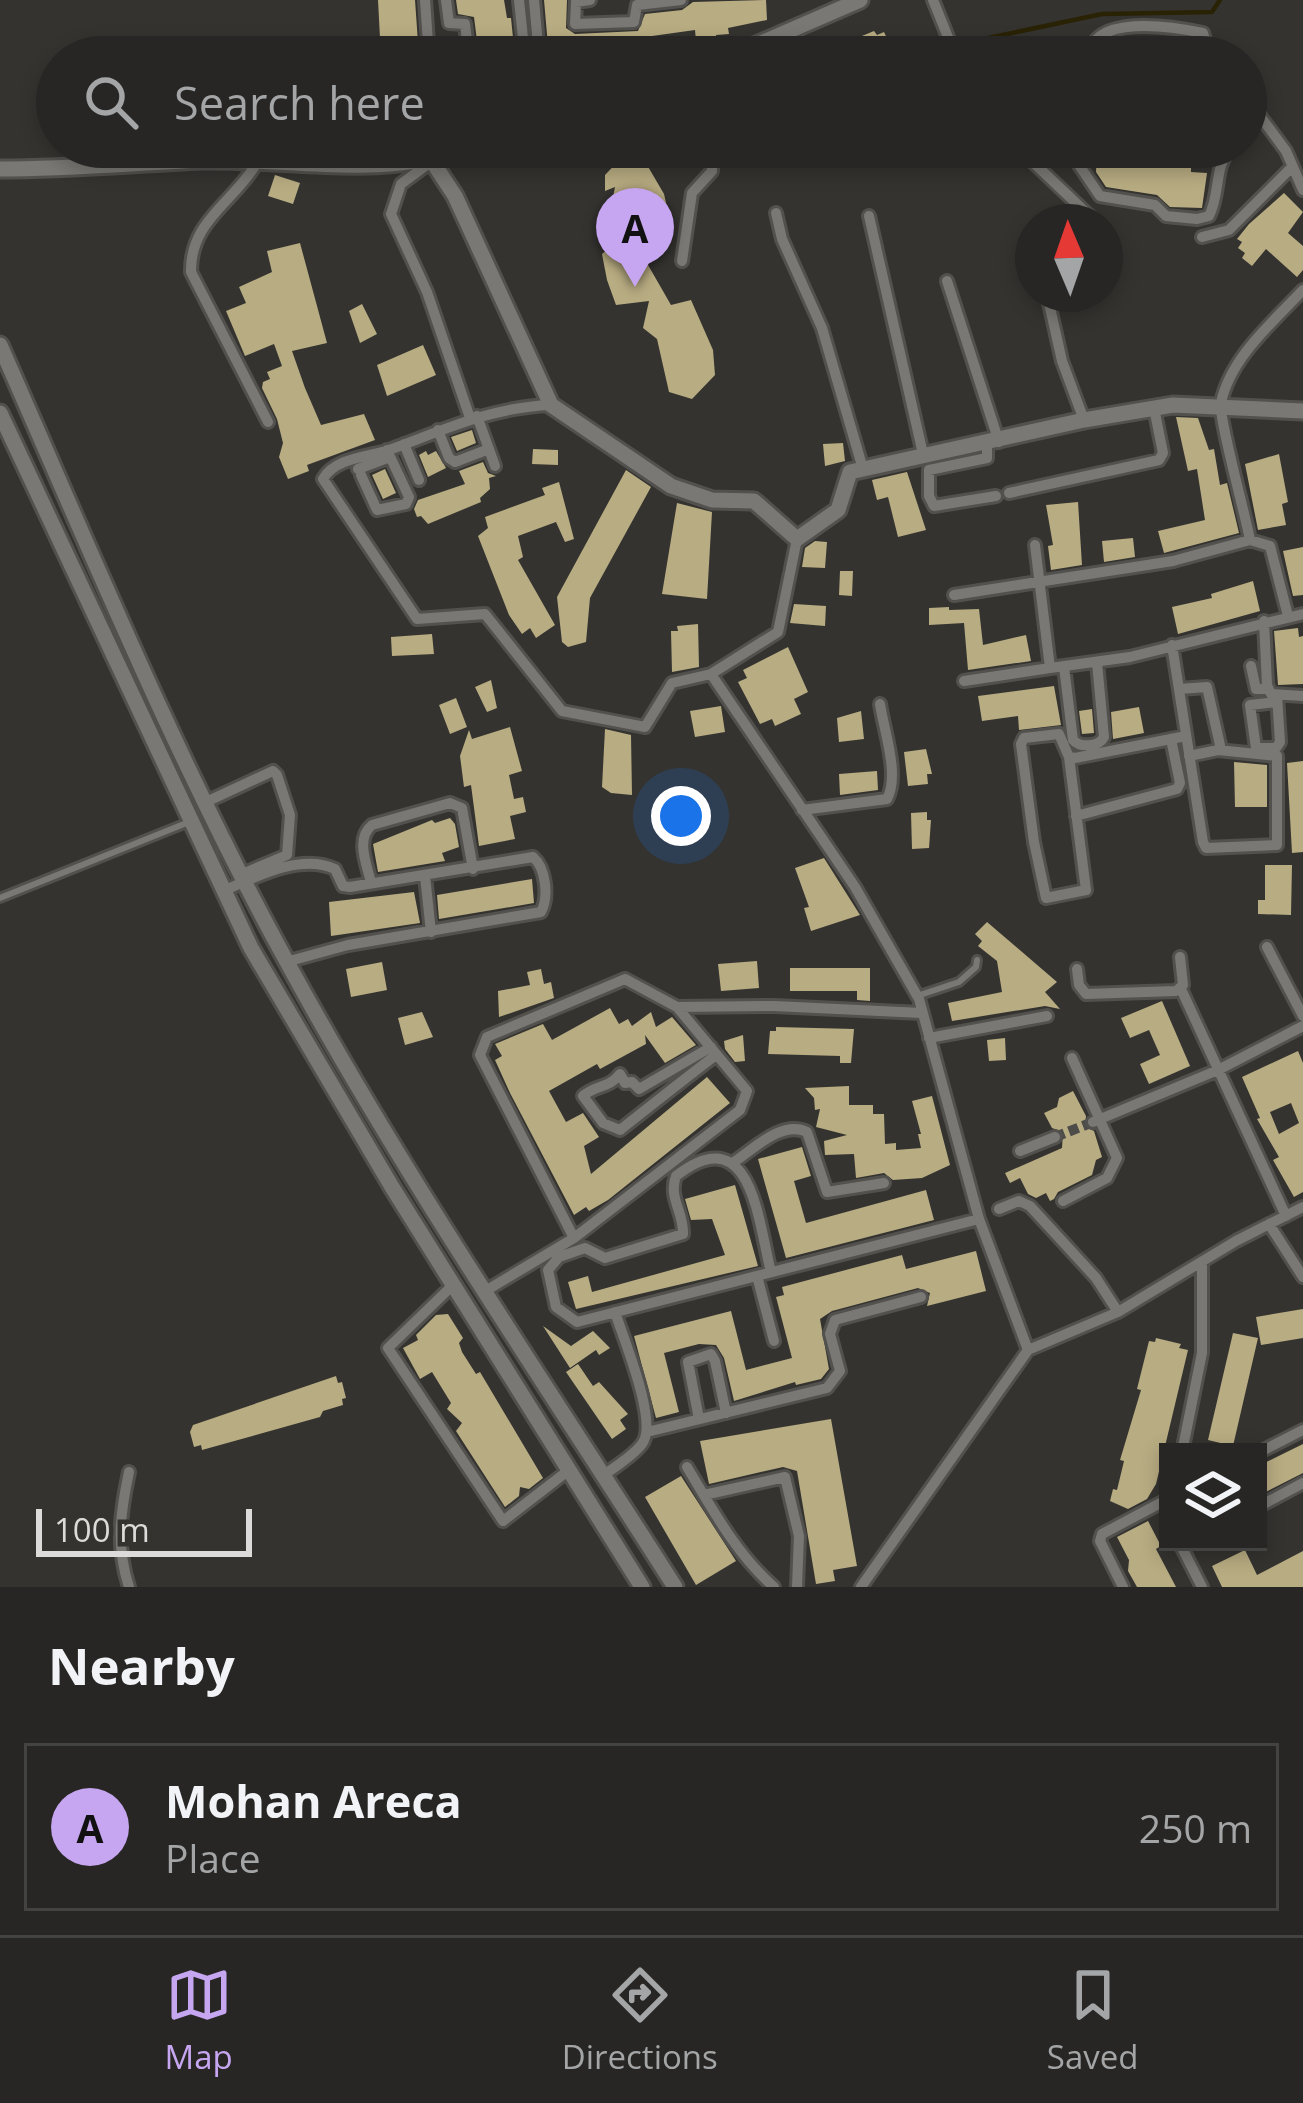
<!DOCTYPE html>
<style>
body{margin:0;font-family:"Open Sans",sans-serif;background:#333231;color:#f1f3f6}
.controls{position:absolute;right:36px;bottom:36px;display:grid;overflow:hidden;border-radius:0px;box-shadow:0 6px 18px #0003}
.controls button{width:108px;height:108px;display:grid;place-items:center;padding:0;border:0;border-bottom:3px solid #434341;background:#272624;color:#f1f3f6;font:60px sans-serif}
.compass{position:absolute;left:1015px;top:204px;width:108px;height:108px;border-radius:50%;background:#272624;box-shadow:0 6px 18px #0003;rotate:358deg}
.scale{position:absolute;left:36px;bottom:30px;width:216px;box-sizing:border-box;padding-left:12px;border:6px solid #dcdbd9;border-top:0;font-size:33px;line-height:42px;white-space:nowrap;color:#dcdbd9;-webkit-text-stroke:9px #343330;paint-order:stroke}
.you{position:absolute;left:681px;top:816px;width:42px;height:42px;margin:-30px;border:9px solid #fff;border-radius:50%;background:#1a73e8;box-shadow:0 0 0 18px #1a73e833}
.badge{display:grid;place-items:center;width:78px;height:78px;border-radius:50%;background:#c6a6f0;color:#111;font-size:39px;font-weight:700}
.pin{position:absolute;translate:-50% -99px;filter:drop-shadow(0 3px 6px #0008)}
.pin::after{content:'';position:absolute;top:63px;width:42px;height:36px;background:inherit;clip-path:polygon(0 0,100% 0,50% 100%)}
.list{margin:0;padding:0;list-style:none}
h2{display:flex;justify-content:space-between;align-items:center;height:156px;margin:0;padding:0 48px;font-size:51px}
h2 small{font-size:39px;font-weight:400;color:#a4a5a6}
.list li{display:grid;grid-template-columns:78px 1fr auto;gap:36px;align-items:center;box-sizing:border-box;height:168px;margin:0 24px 24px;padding:0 24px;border:3px solid #434341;border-radius:0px}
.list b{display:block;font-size:45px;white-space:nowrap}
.list p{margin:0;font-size:39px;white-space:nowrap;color:#a4a5a6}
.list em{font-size:39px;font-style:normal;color:#a4a5a6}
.icon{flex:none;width:66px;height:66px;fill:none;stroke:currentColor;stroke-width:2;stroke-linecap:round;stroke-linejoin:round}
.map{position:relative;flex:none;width:1303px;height:1587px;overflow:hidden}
.search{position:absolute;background:#272624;box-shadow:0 6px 18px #0003;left:36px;right:36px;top:36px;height:132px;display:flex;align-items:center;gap:30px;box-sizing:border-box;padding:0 42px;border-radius:66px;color:#a4a5a6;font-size:45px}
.sheet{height:348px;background:#272624}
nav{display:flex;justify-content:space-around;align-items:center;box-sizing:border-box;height:168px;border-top:3px solid #434341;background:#272624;font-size:33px;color:#a4a5a6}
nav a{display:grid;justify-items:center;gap:6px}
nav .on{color:#c6a6f0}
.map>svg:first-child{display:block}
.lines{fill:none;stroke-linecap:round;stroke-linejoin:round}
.stream{stroke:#2a2204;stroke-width:4.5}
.building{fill:#b8ac82;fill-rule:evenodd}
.street-tunnel{stroke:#4d4c49;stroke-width:10;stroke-dasharray:10 5;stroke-linecap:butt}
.lane-casing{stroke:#52514e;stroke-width:12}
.street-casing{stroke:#52514e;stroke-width:16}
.secondary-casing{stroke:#52514e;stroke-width:21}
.lane{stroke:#797874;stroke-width:6}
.street{stroke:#797874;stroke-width:10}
.secondary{stroke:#797874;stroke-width:15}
</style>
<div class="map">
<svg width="1303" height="1587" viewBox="0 0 1303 1587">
<rect width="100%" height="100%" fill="#343330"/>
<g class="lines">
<!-- stream -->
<path class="stream" d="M969 42 1102 14 1212 12 1220 0"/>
</g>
<!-- building -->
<path class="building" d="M378 0H415L419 57H381Z
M456 0H504L507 18H511L515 57H479L474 17 458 14Z
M544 0H567L566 28 575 34 638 31 645 14 682 10 693 2 766 0 767 20 728 28 729 34 716 35V40L696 41 695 30 645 37 642 50 613 57H549Z
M874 31 877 35 884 32 891 47 882 51 884 57H811Z
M1153 36 1195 41 1200 57H1099L1109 43Z
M622 147H668L643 158 664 194 673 233 648 232 644 258 671 305 691 300 713 350 715 375 692 399 669 392 657 339 643 328 649 301 616 305 607 280 602 254 611 246 612 232 621 229 616 220 617 199 612 202 615 187 605 191V175L625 154Z
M1097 147H1124L1128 159 1191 163V172L1207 173 1202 208 1170 207 1157 195 1106 187 1096 172Z
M275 175 300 183 293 204 268 196Z
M1284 193 1303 212 1288 233 1303 246V270L1297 277 1266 249 1252 266 1242 258 1245 253 1238 248 1242 242 1237 239 1249 224Z
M300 243 327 343 292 351 305 388 321 425 364 414 375 440 307 465 309 471 288 479 279 457 283 443 277 419 262 388 263 382 270 379 267 372 282 366 274 344 245 356 226 311 246 303 239 287 272 272 267 251Z
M362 304 377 334 360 343 349 311Z
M423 345 436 375 387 396 377 365Z
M1176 417 1198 418 1209 450 1214 449 1220 485 1227 483 1239 533 1164 553 1158 531 1205 520 1197 469 1188 471Z
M472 430 476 443 457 451 451 437Z
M843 443 845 461 825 466 823 444Z
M533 449 558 450V465L532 464Z
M426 451 428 455 436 451 446 468 428 477 419 455Z
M1279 454 1288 502 1282 504 1286 525 1258 530 1245 464Z
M483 462 488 473 496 476 489 478 490 489 480 498 481 502 428 524 421 516 417 517 414 509 418 500 465 484 459 471Z
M385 469 396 493 383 499 372 475Z
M626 470 651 487 590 598 586 642 568 647 562 642 557 597Z
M907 472 926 530 898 537 888 497 877 500 872 480Z
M559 482 574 539 565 542 556 522 518 536 523 557 518 560 555 625 536 638 530 628 522 634 509 615 478 536 488 528 485 517 545 495 542 488Z
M1078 502 1082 565 1051 570 1048 546 1053 545 1046 505Z
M677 503 712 512 707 599 662 594Z
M1133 538 1135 557 1104 562 1102 541Z
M815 541 827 542 825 568 802 567 805 548Z
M1303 547V595L1293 596 1283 551Z
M840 571H853L852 596 839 595Z
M1253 581 1260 611 1178 634 1172 607 1212 598 1211 594Z
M794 604 826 606 825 626 790 623Z
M949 607V610L979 609 983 645 1026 635 1031 661 968 670 964 623 929 625V608Z
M698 624 699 667 672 672 671 631H678L677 626Z
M1298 628 1299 637 1303 636V684L1278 685 1274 631Z
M432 634 434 654 392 656 391 637Z
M788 647 808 692 794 699 801 714 775 726 772 719 760 724 738 682 747 678 743 670Z
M491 680 497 708 487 712 475 687Z
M1054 686 1061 725 1019 730 1018 716 982 721 978 696Z
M456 698 467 727 450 734 439 705Z
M721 706 725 732 695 737 690 711Z
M1139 707 1144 733 1113 739 1111 712Z
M1092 709 1094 733 1082 734 1079 711Z
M861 711 864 739 839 742 837 718Z
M510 727 522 771 509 775 514 799 523 797 526 812 510 816 515 839 479 846 471 785 464 787 460 756 469 730 472 739Z
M605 729 631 735 632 795 611 793 602 787Z
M926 749 932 774H927L928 784 908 786 904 752Z
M1303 761V852L1292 853 1287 763Z
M1234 762 1267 765V807H1235Z
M877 771 878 790 840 795 839 774Z
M927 812V820H931L929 848 912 849 911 813Z
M450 818 455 824 459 847 442 853 445 861 378 872 373 844 432 820 435 823Z
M824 858 860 915 811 931 804 908 809 907 795 868Z
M1265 865H1292L1291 915 1258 914V900H1265Z
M532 879 534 903 439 919 437 895Z
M414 892 420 923 331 936 329 902Z
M987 922 1057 982 1045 992 1060 1009 1045 1006 952 1021 948 1003 1002 992 997 961 978 946 982 941 975 934Z
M757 961 759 988 721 991 718 964Z
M382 962 387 990 351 997 346 969Z
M790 968H870V1001L857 1000V991H790Z
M541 969 544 984 551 982 554 998 499 1017 498 991 530 985 527 972Z
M1162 1001 1190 1066 1149 1084 1140 1064 1160 1055 1149 1030 1130 1038 1121 1018Z
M610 1008 619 1024 628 1019 632 1026 651 1012 656 1027 672 1017 696 1045 665 1063 645 1035 646 1044 600 1069 597 1064 549 1091 566 1122 583 1113 599 1137 584 1146 591 1174 707 1077 730 1103 608 1200 589 1211 586 1207 574 1215 510 1093 495 1060 502 1056 495 1044 543 1024 552 1040Z
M422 1012 433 1037 405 1045 398 1018Z
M776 1027 854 1029 851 1063H840V1056L768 1054 770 1031H776Z
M743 1035 745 1061 735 1062 725 1049 724 1041Z
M1005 1038 1006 1060 989 1061 987 1040Z
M1298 1051 1303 1063V1192L1294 1197 1273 1160 1279 1157 1257 1119 1260 1118 1242 1077ZM1291 1103 1299 1123 1279 1134 1270 1112Z
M849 1086V1105H873V1114H884L885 1144 896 1143V1150L921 1148 918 1134H921L912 1101 932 1096 950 1165 922 1178 893 1180 884 1173 856 1178 854 1154 825 1155 824 1141 847 1135 816 1127 820 1109 815 1110 814 1098 805 1088Z
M1073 1091 1086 1116 1085 1127 1094 1131 1102 1157 1096 1160 1092 1175 1058 1192 1054 1199 1050 1201 1046 1193 1036 1198 1028 1194 1020 1178 1010 1183 1005 1173 1062 1148 1063 1132 1052 1128 1044 1113 1057 1107 1059 1098Z
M802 1147 811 1176 794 1181 806 1223 926 1190 934 1220 786 1258 758 1159Z
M735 1185 758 1266 576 1309 568 1282 588 1276 592 1292 725 1255 712 1219 691 1220 685 1199Z
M976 1251 986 1291 927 1306 930 1293 918 1288 832 1311 820 1319 829 1369 821 1379 796 1385 795 1382 734 1401 724 1358 716 1345 699 1344 664 1353 679 1412 656 1418 634 1336 731 1311 746 1370 792 1358 776 1297 784 1295 782 1287 902 1255 906 1269Z
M1303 1309V1338L1261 1345 1256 1317Z
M448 1314 463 1338 459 1343 462 1352 476 1374 480 1372 543 1478 529 1489 520 1487 519 1496 505 1507 456 1431 462 1423 447 1409 451 1403 432 1372 420 1379 403 1348 418 1340 416 1335 436 1315Z
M543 1326 571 1346 593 1331 610 1348 599 1355 596 1350 570 1368Z
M1233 1333 1258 1338 1233 1446 1208 1440Z
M1156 1338 1181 1344 1179 1348 1188 1350 1156 1484 1147 1499 1128 1509 1110 1501 1113 1489 1117 1490 1124 1461 1120 1460 1141 1390 1137 1389 1149 1341 1155 1342Z
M578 1364 593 1386 599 1382 628 1414 620 1420 626 1429 612 1439 566 1372Z
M336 1376 338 1383 342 1382 346 1398 342 1399 343 1405 323 1411 320 1417 202 1450 201 1445 194 1447 190 1432 193 1425Z
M831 1419 857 1566 833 1570 835 1581 816 1584 797 1471 783 1467 709 1484 700 1441Z
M1303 1444V1473L1258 1496V1466Z
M681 1476 736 1561 696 1585 645 1497Z
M1148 1521 1161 1546 1156 1549 1176 1587H1137L1128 1571 1129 1560 1117 1537Z
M1245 1550 1257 1575 1303 1551V1587H1222L1212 1566Z"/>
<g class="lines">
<!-- street-tunnel -->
<path class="street-tunnel" d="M1055 1137 1093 1122"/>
<defs>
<path id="lane" d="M0 898 189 822
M920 995 959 982 976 967 977 960"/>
<path id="street" d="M425 0 429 57
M446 0 449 23 465 24 469 57
M519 0 525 57
M534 0 539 57
M590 0 576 2 575 24 634 22 637 5 681 0
M933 0 956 57
M1089 57C1092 14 1170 26 1203 33L1210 57
M1246 97 1286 151 1303 190
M1017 147 1096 222
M1080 147 1079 165 1100 196 1155 205 1166 216 1197 219 1209 216C1221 193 1213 166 1232 147
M1134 147 1224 157
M258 161C235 202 190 220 191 272L268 422
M432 161 401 184 391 214 427 292 470 418
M776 213 782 239 822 328 863 469
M869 216 923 454
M1202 237 1229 230 1292 167
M682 261 692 193 712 171 713 147
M947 281 999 442
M1047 294 1062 361 1084 420
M551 405C492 407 444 430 389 450 367 457 335 458 323 479L417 619 485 614 562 711 645 727 672 683 711 674
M477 416 495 466
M438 430 449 458 455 462 489 449
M404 444 419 480
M987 444V458L929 470V496L934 506 996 496
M358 469 390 457
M361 475 377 510 406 504 409 497 387 450
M1009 493 1159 460 1163 453 1154 408
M797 539 778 632 711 674 855 887 919 999 979 1219 1028 1350
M1035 545 1050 668 1130 657 1303 614
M954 595 1173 561 1250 540
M1288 616 1270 546 1250 540C1246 517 1218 416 1221 403 1230 358 1273 322 1303 290
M1264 621 1267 685 1271 694 1303 696
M1172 645 1203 842 1206 848 1277 845V756L1218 750
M1251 666 1256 689H1268
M1064 667 1073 740C1080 748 1099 747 1104 737L1097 663
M964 681 1050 668
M1179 689 1207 687 1220 745 1218 750 1189 756
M1277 696 1280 742 1276 748H1256L1250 705 1277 702
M1069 757 1086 890 1046 898 1034 842 1021 744 1024 738 1059 734 1069 757 1075 758 1186 736
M206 802 273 771 277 775 290 815 287 855 242 874
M802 810 887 799C900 775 884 731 880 704
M1076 816 1177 789 1180 783 1171 739
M425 876 431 932
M371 883C367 864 355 839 372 825L450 803 462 808 473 869
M223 891C255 877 301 853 335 869L343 886 350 887 533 857C546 868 549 897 541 912L348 945 286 962
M1267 947 1303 1016
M1077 969 1079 985 1086 994 1176 991 1183 985 1180 957
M1181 989 1286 1216
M677 1007 625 979 487 1037 480 1055 574 1238 740 1110 747 1091 677 1007 774 1006 922 1013
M929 1038 1047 1016
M711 1047 639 1089 632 1082 625 1083 620 1074C610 1088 595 1085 583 1096L603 1123 620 1130C653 1104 683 1080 716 1055
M1093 1122 1218 1070 1303 1026
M1020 1151 1055 1137
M734 1162C755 1148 782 1120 807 1132L827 1192 884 1183
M1063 1201 1107 1178 1117 1158 1072 1058
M999 1209 1019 1201 1030 1206 1096 1278 1118 1312
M1269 1224 1303 1277
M771 1272C758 1222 752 1117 676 1176 668 1198 684 1212 683 1234L605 1258 585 1248 559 1257 548 1270 556 1307 577 1322 979 1219
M757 1276 774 1341
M453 1285 388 1348 503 1521 569 1470
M487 1290 574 1238
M699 1419 688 1362 711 1354 715 1361 726 1413
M647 1432 827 1388 840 1371 830 1334 835 1320 921 1297
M1182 1452 1202 1353V1262
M1258 1453 1303 1430
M687 1467C713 1510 736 1554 774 1587
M129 1472C120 1514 116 1546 129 1587
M604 1475C616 1466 633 1456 642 1444 659 1423 623 1338 615 1312
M704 1495 785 1477 799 1536 797 1587
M1258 1507 1303 1483
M1179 1542 1202 1587
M861 1587 1028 1350 1118 1312 1236 1241 1303 1207
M1123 1587 1100 1541 1102 1534 1168 1499"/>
<path id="secondary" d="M729 57 860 0
M432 161 455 196 551 405 671 486 712 500 754 501 797 539 838 510 850 472 1084 420 1173 405 1303 411
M0 169C68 169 135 163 203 160 293 158 382 180 468 147
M0 345C91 552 178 764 287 962 404 1177 544 1381 675 1587
M0 413 251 948 392 1187 642 1587"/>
</defs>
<!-- lane casing -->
<use href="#lane" class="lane-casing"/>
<!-- street casing -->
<use href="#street" class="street-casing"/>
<!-- secondary casing -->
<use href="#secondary" class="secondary-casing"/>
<!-- lane -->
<use href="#lane" class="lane"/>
<!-- street -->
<use href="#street" class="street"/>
<!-- secondary -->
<use href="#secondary" class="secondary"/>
</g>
</svg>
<div class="controls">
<button><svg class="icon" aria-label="layers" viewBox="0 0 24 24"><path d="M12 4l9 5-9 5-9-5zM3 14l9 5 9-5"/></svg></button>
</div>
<svg class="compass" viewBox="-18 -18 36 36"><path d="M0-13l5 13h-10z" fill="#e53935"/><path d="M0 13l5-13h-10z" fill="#a4a5a6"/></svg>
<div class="scale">100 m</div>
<div class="you"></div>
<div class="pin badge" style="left:635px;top:287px">A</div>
<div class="search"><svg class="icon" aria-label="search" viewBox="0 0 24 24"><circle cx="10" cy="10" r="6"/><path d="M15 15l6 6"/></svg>Search here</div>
</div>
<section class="sheet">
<h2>Nearby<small></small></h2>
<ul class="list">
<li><span class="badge">A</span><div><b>Mohan Areca</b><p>Place</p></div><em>250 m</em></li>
</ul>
</section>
<nav>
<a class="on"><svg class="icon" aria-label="map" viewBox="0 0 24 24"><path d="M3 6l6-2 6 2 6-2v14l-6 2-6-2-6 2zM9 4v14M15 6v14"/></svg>Map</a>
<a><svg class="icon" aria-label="directions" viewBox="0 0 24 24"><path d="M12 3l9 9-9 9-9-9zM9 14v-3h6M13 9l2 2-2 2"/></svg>Directions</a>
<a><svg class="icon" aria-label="saved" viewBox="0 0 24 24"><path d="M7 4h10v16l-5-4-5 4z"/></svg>Saved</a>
</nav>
